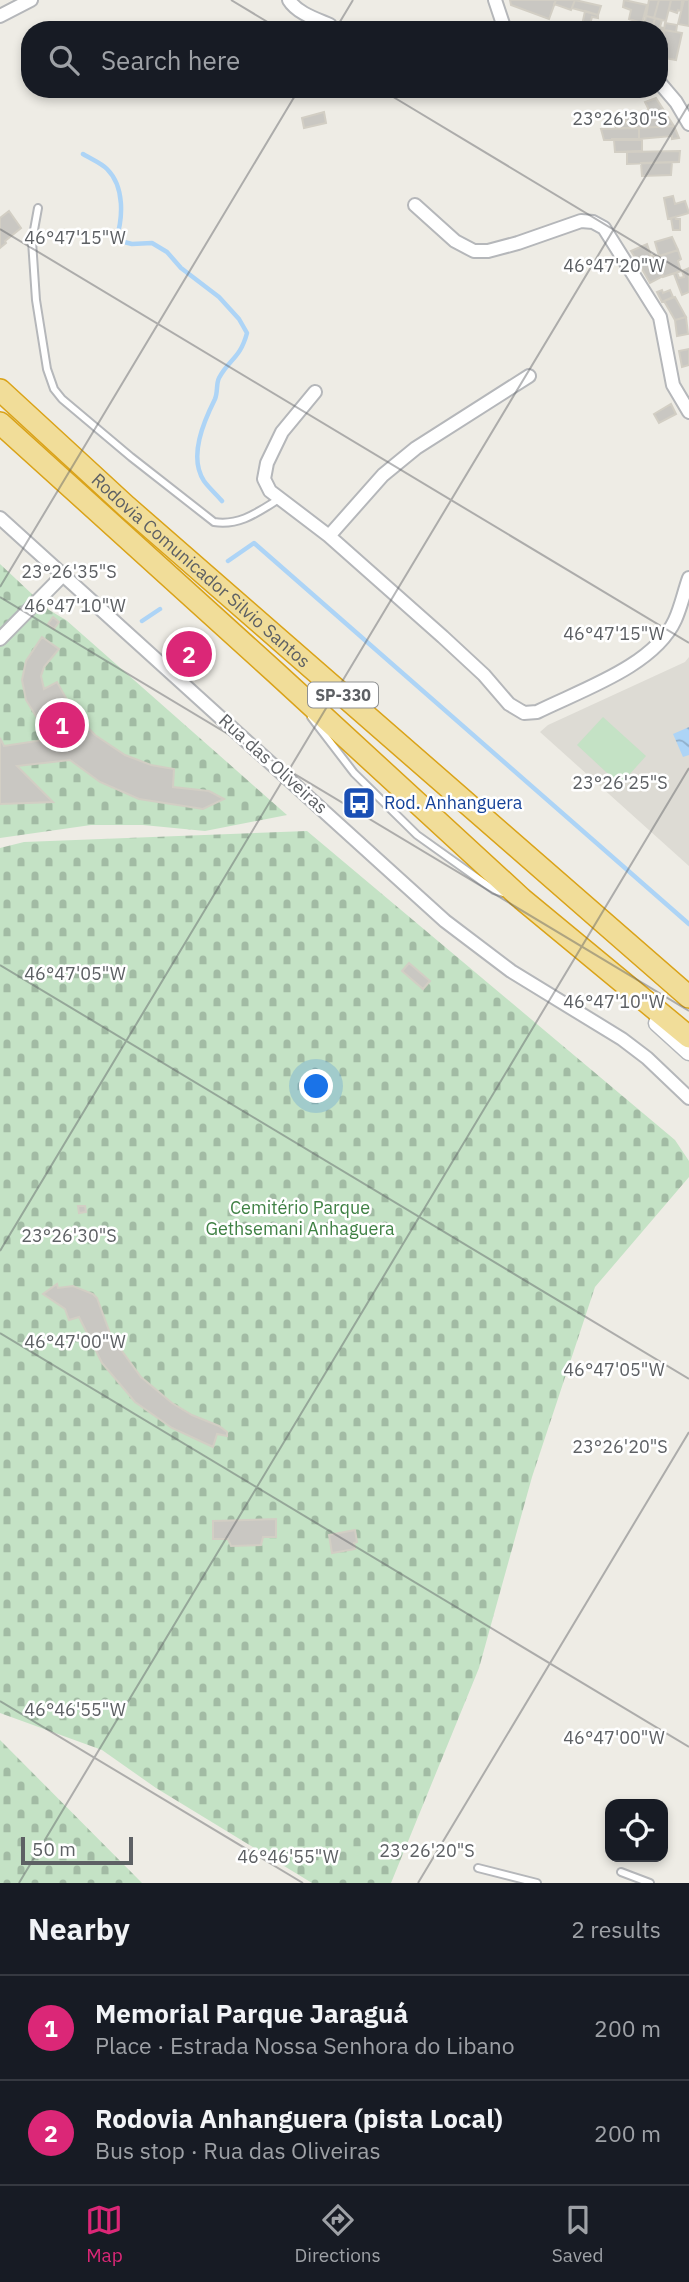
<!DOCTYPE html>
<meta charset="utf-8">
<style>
body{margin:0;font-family:"IBM Plex Sans",sans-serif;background:#20242c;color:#f1f3f6}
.controls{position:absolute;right:21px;bottom:21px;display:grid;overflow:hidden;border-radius:14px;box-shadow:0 4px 10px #0003}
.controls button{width:63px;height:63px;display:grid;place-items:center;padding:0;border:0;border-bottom:2px solid #363941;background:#171b24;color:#f1f3f6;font:35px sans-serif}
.scale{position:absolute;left:21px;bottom:18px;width:112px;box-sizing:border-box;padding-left:7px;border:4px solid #5d6064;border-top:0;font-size:19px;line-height:24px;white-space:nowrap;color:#5d6064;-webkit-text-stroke:5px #fff;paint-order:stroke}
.you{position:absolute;left:317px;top:1087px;width:24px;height:24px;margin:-18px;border:5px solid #fff;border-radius:50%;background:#1a73e8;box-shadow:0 0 0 10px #1a73e833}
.badge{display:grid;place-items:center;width:46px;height:46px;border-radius:50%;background:#db2777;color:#fff;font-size:23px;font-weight:700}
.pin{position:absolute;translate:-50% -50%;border:4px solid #fff;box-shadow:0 2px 7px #0006}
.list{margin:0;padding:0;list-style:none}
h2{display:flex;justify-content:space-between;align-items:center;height:91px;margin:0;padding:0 28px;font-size:30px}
h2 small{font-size:23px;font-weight:400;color:#9ea1a6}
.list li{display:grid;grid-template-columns:46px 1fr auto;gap:21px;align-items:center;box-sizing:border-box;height:105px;padding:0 28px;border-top:2px solid #363941}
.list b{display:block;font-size:26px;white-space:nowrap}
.list p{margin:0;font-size:23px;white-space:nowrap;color:#9ea1a6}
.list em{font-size:23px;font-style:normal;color:#9ea1a6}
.icon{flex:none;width:38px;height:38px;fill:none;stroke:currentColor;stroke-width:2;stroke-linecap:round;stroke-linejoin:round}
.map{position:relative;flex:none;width:689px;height:1883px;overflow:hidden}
.search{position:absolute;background:#171b24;box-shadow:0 4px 10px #0003;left:21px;right:21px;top:21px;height:77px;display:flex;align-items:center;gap:18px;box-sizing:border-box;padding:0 24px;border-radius:28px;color:#9ea1a6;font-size:26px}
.sheet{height:301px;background:#171b24}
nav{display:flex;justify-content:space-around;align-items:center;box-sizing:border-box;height:98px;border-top:2px solid #363941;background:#171b24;font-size:19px;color:#9ea1a6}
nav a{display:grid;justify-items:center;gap:4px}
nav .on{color:#db2777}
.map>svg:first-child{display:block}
.education{fill:#dddbd4}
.cemetery{fill:url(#cemetery-stones)}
.pitch{fill:#c4e2c5}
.water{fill:url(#water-waves)}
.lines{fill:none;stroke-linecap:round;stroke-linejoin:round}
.stream{stroke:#add4f6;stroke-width:4.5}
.building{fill:#c9c7c2;stroke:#d2cec4;stroke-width:2}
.service-casing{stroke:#b5b7ba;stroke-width:10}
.minor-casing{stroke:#b5b7ba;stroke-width:16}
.secondary-casing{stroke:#b4b7bb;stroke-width:19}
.motorway-casing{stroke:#daa319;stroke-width:24}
.service{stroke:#fff;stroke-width:6}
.minor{stroke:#fff;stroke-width:12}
.secondary{stroke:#fff;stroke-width:16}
.motorway{stroke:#f1dd99;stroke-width:21}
.ticks{fill:none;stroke:#5d6064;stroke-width:2;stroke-opacity:0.45}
.labels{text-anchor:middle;stroke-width:5;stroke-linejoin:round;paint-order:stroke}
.shield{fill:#fff;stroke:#8e9092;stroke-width:2}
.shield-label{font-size:16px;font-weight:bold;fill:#5d6064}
.street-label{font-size:18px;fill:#5d6064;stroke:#fff}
.transit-label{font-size:18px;fill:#164399;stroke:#fff;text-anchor:start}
.park-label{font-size:18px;fill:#3f8144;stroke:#fff}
.ticks-label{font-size:18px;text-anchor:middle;fill:#5d6064;stroke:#fff;stroke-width:5;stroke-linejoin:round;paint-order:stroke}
</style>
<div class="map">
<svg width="689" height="1883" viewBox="0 0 689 1883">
<defs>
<pattern id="cemetery-stones" width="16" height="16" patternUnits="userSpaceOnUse" patternTransform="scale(1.75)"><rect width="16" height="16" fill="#c4e2c5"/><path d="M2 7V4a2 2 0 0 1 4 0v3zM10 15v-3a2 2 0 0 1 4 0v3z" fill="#a2bba4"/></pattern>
<pattern id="water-waves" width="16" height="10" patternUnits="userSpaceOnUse" patternTransform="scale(1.75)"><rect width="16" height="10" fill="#add4f6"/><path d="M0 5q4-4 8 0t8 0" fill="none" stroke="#90afcb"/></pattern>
</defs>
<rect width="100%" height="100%" fill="#eeece5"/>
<!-- education -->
<path class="education" d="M689 657V866L540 732 548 725 685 662Z"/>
<!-- cemetery -->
<path class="cemetery" d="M0 564 49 610 66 620 287 815 205 831 143 825H91L0 838Z
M307 831 675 1140 689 1161V1177L595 1287 532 1477 479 1668 391 1883H312L156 1788 102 1750 0 1713V848L24 842Z
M0 1740 142 1883H0Z"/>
<!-- pitch -->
<path class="pitch" d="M603 717 646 756 620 785 577 745Z"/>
<!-- water -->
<path class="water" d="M689 727V755L683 757 673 734Z"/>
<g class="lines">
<!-- stream -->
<path class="stream" d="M83 154C91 159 101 163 107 169 125 187 123 218 116 240L132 244 152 243 167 252 181 268 219 297 239 319 247 333C240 359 229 359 219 378 216 384 218 392 215 399 204 421 188 457 204 481 209 488 216 494 222 501
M228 561 254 543 689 924
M142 621 160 609"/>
</g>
<!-- building -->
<path class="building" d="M510 0H556L549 19 511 5Z
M556 0H575L571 10 554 4Z
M575 0 601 6 598 15 572 8Z
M624 0 647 5 642 23 629 19 631 10 623 7Z
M649 0H659L654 18 646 16Z
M659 0H671L666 21 654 18Z
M671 0H682L681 11 678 10 677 13 669 10Z
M689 0V26L678 24 684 0Z
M585 11 598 15V18L592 17 589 28 592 30H581Z
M646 16 655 18 652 30H643Z
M655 18 662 20 660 27 663 28 659 43V30H652Z
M665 23 677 25 676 32 664 30Z
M664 30 682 33 676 60 659 57Z
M656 98 674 126 637 128 635 123 643 119 640 113 649 110 645 102Z
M324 112 326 123 304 128 302 118Z
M640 113 643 119 627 124 625 118Z
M625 118 627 124 635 122 637 128H616L614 121Z
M674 126 679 138 672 139V136L639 139V128Z
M639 128V139H612V140H604L601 129Z
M614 140H642V151L615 152Z
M680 151 679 162 627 164V152Z
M672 162 671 175 642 176 641 163Z
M673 196 675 204 685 201 689 213 668 219 664 198Z
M9 211 21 228 5 241 6 243 0 248V218Z
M675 217 676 219H680V230H673L671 218Z
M672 237 678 250 659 256 655 242Z
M647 244 651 256 638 262 631 251Z
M678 250 681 259 678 261 681 271 663 277 657 257Z
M654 255 657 257 663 276 650 283 638 262Z
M689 268V292L682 295 674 274 677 272 679 278 684 277 682 271Z
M662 290 663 293 670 290 673 297 662 302 657 292Z
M675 297 686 317 675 320 664 301Z
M686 317 688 334 677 336 675 320Z
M689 349V365L682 367 679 351Z
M671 404 676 414 659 423 654 414Z
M53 617 59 622 54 629 48 624Z
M42 637 59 649 44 667 41 676 44 689 57 682 75 714 95 735 125 755 151 765 174 769 173 787 209 791 224 799 203 809 139 799 100 782 70 760 17 766 53 802 0 804V738L4 746 50 739 26 700 22 680 26 661Z
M409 963 430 981 423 989 402 971Z
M78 1206H85L86 1212 79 1213Z
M57 1284 58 1288 73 1286 93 1294 97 1298 111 1336 141 1377 172 1403 192 1415 219 1426 227 1432V1436L217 1434 213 1447 172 1428 135 1402 102 1363 79 1317 69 1320 65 1309 43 1294Z
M276 1519V1537H263L261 1545 231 1546 228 1539H213V1521Z
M355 1530 357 1542 354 1543 355 1549 332 1553 329 1535Z"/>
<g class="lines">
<defs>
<path id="service" d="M38 208 32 241 36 300 47 369 54 389 62 399 131 457 214 522C240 526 258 512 279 499
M311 717 354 773 417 835 494 890 503 893
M478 1868 537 1883
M621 1872 650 1883"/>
<path id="minor" d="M289 0C297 13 316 19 330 25
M495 0 505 30
M0 16 31 0
M659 82 676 102 689 124
M415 205 455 241 474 251H488L518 243 581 221 593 222 604 228 660 317 673 385 689 412
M315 392 282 432 267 463 264 479 270 491 329 536 443 637 484 675 509 704 524 713 537 712C581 690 654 666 675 620 681 607 684 592 689 578
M0 518 445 921 511 971 622 1039 647 1058 689 1098
M329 536 383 475 416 448 529 376
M0 639 64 574"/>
<path id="secondary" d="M657 1023 689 1052"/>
<g id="motorway">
<path id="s1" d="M0 390 126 506 689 997"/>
<path d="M0 423 275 672 522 899 689 1037"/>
</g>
</defs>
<!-- service casing -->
<use href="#service" class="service-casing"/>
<!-- minor casing -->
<use href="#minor" class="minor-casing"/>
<!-- secondary casing -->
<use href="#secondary" class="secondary-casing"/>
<!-- motorway casing -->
<use href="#motorway" class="motorway-casing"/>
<!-- service -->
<use href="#service" class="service"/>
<!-- minor -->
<use href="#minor" class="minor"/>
<!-- secondary -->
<use href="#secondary" class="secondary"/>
<!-- motorway -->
<use href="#motorway" class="motorway"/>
</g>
<!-- ticks -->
<path class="ticks" d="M231 0 281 30M335 30 353 0M380 89 689 275M0 229 689 643M0 587 299 89M0 597 689 1011M0 965 689 1379M0 1251 689 104M0 1333 689 1747M0 1701 303 1883M19 1883 689 768M418 1883 689 1432"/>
<!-- icons -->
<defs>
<symbol id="bus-square" viewBox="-11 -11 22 22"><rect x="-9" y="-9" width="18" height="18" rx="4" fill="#1a4fb4" stroke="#fff"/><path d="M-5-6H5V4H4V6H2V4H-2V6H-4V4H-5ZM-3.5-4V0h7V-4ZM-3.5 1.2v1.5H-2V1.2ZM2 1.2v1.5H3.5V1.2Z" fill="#fff"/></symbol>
</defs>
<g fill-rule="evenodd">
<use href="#bus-square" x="340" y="784" width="38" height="38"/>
</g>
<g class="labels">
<!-- shield labels -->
<rect class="shield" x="308" y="682.5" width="70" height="25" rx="5"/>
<g class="shield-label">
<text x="343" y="701">SP-330</text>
</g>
<!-- street labels -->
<g class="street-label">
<text dy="6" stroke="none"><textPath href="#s1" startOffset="270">Rodovia Comunicador Silvio Santos</textPath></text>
<text transform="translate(273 764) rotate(42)" y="6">Rua das Oliveiras</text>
</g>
<!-- transit labels -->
<g class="transit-label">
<text x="384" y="809">Rod. Anhanguera</text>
</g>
<!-- park labels -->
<g class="park-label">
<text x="300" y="1214">Cemitério Parque<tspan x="300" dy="21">Gethsemani Anhaguera</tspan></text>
</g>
</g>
<g class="ticks-label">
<text x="620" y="125">23°26'30"S</text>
<text x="75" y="244">46°47'15"W</text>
<text x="614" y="272">46°47'20"W</text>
<text x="69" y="578">23°26'35"S</text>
<text x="75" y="612">46°47'10"W</text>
<text x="614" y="640">46°47'15"W</text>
<text x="620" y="789">23°26'25"S</text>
<text x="75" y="980">46°47'05"W</text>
<text x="614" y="1008">46°47'10"W</text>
<text x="69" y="1242">23°26'30"S</text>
<text x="75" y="1348">46°47'00"W</text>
<text x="614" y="1376">46°47'05"W</text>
<text x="620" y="1453">23°26'20"S</text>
<text x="75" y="1716">46°46'55"W</text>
<text x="614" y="1744">46°47'00"W</text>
<text x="427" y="1857">23°26'20"S</text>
<text x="288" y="1863">46°46'55"W</text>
</g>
</svg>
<div class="controls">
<button><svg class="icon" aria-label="locate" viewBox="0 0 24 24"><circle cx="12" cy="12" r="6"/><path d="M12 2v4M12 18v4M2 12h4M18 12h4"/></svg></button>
</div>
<div class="scale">50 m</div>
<div class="you"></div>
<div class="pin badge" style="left:62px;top:725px">1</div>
<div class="pin badge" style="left:189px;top:654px">2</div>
<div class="search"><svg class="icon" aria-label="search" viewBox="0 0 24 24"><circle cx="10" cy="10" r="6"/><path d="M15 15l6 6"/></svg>Search here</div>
</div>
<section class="sheet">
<h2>Nearby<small>2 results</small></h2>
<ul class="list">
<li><span class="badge">1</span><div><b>Memorial Parque Jaraguá</b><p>Place · Estrada Nossa Senhora do Libano</p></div><em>200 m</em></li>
<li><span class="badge">2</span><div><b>Rodovia Anhanguera (pista Local)</b><p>Bus stop · Rua das Oliveiras</p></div><em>200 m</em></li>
</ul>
</section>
<nav>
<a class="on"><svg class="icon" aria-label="map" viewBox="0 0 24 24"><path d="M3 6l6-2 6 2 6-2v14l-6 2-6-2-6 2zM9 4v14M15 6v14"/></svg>Map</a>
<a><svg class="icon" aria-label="directions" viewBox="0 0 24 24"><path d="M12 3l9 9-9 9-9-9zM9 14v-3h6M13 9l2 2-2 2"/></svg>Directions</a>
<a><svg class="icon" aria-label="saved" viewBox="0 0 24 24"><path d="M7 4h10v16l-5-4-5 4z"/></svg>Saved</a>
</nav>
